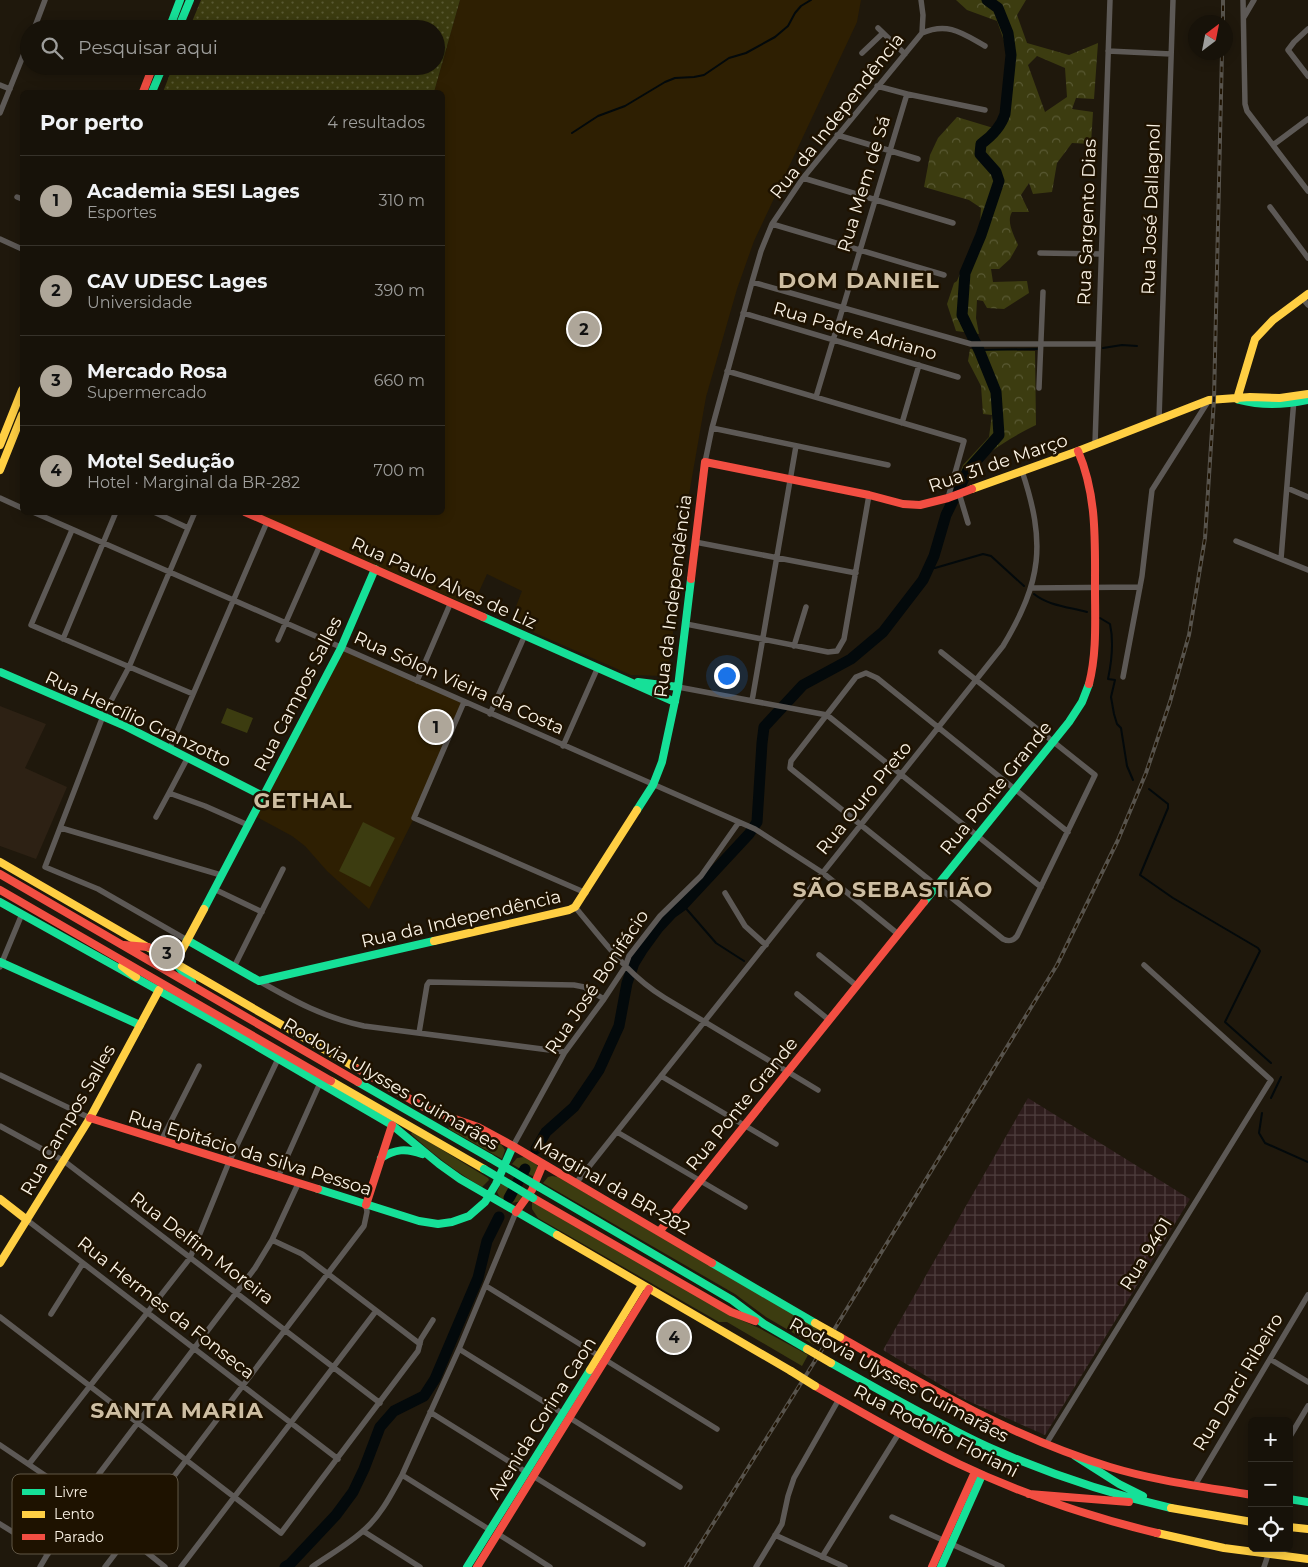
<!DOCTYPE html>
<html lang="pt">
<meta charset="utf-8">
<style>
body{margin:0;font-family:Montserrat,sans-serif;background:#242017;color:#f1f3f6}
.controls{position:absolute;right:15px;bottom:15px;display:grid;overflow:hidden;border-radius:8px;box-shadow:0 2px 12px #0003}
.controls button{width:45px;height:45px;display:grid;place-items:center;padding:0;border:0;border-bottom:1px solid #36322a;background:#171209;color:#f1f3f6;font:25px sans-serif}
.compass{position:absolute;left:1188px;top:15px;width:45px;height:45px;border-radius:50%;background:#171209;box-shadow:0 2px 12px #0003;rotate:32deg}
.you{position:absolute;left:726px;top:675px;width:18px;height:18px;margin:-12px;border:4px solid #fff;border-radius:50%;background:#1a73e8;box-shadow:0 0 0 8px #1a73e833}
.badge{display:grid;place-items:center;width:32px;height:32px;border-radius:50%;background:#aea699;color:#111;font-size:16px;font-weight:700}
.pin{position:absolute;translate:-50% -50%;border:2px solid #fff;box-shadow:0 1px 5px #0006}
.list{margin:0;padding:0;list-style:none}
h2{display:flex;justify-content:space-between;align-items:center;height:65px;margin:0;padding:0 20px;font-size:21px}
h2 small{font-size:16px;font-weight:400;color:#9e9e9c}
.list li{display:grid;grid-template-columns:32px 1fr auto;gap:15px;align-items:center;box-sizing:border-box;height:90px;padding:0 20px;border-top:1px solid #36322a}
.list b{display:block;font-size:19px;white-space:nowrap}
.list p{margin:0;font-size:16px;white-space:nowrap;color:#9e9e9c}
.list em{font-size:16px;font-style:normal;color:#9e9e9c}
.icon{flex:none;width:28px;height:28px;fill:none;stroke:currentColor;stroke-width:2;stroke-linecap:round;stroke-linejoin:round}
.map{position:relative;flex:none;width:1308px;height:1567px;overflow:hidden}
.search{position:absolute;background:#171209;box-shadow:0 2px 12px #0003;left:20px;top:20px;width:425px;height:55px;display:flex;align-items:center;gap:12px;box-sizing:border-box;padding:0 18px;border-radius:28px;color:#9e9e9c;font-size:19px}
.panel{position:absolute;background:#171209;box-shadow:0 2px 12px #0003;left:20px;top:90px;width:425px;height:425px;border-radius:8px}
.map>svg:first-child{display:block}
.built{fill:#2e1f02}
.industrial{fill:url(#industrial-grid)}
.medical{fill:#2d2114}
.grass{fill:#3c3c10}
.forest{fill:url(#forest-crowns);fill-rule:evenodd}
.park{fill:url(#park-dots)}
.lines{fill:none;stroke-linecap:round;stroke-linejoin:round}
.stream{stroke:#03090b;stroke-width:2}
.river{stroke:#03090b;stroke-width:11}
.street{stroke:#5d5956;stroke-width:5.5}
.fast{stroke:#16e098;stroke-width:8}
.slow{stroke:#ffcf43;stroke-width:8}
.jam{stroke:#f24e42;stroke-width:8}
.rail-casing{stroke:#57534c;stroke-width:4}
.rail{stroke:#1e1200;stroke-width:2;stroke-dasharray:5.5;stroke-linecap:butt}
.fast-bridge{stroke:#16e098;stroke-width:8}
.slow-bridge{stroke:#ffcf43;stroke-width:8}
.labels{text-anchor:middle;stroke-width:5;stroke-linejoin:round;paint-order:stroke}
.street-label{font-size:18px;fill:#fbf3e5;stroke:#1e1200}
.district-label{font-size:22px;font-weight:bold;letter-spacing:1px;fill:#cebea2;stroke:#1e1200}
.key{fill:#1e1200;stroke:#605645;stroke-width:1}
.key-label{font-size:14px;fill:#fbf3e5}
</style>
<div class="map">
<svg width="1308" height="1567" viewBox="0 0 1308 1567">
<defs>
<pattern id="industrial-grid" width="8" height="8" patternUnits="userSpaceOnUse" patternTransform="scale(1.25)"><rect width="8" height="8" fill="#2f1d1d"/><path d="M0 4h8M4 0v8" fill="none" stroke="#4e3e3e"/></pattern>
<pattern id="forest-crowns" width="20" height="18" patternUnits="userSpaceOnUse" patternTransform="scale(1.25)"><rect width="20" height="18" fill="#3c3c10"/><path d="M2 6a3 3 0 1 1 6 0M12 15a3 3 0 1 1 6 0" fill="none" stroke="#595933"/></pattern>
<pattern id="park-dots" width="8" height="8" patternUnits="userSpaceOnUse" patternTransform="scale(1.25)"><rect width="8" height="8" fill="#3c3c10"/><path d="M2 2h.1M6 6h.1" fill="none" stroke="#595933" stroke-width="1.8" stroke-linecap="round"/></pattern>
</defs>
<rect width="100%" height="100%" fill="#1f180c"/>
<!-- built -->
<path class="built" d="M460 0H861L857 22 754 241 737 289 706 397 687 506 678 594 668 671 664 676 631 675 510 622 522 591 487 574 472 607 256 513 442 512V92H434Z
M341 648 464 702 414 818 369 909 327 871 305 846 292 836 253 815Z"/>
<!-- industrial -->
<path class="industrial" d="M1028 1098 1190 1199 1045 1435 966 1400 883 1350Z"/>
<!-- medical -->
<path class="medical" d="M0 706 46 724 25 768 67 787 36 859 0 846Z"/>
<!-- grass -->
<path class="grass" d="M227 708 253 718 247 733 221 723Z
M363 822 395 838 370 887 339 871Z
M448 1125H451C465 1128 499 1136 505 1150L502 1159 449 1129Z
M413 1132 488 1178 489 1180 482 1187C456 1172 434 1155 412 1135L411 1133Z
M524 1157 534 1161 538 1167 534 1177 512 1164 517 1158Z
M552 1176 558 1177 822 1331 814 1345 766 1317 735 1294 543 1183 548 1177Z
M501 1183 523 1195 520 1201C510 1205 501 1202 497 1192Z
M532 1201 732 1316 759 1328 808 1355 802 1366 727 1322H719L538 1218 532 1209Z"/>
<!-- forest -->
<path class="forest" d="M956 0H1026L1017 15 1027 43 1069 55 1098 43 1094 99 1076 98 1072 109 1093 112 1091 144 1072 143 1057 163 1052 192 1033 194 1029 183 1021 195 1029 212H1012C1006 222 1014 235 1018 245L1010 259 999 269H991L993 282 1027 281 1029 293 1004 309 987 308 983 301 977 300 976 318 979 334 956 331 947 304 954 283 957 281 980 224 981 208 969 200 924 187 930 155 938 138 957 117 1000 130 1008 52 997 21 967 10ZM1037 56 1065 68 1067 97 1045 112 1028 65Z
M970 349 1035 351 1036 425C1014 436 976 456 967 480L957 482 963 465 989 437 992 415 983 414 981 386 968 361Z"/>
<!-- park -->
<path class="park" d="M201 0H460L434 92H163L173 66H436V29H189Z"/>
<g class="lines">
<!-- stream -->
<path class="stream" d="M572 133 598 116 625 106 665 82 675 78 694 77 704 75 729 58 746 53 775 37 788 26 795 13 801 6 811 0
M1103 348 1122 345 1137 346
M979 350 1039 349
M929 567 935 568 983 554 991 556 1024 586
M1034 594C1049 606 1069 607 1087 612
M1100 618 1110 624C1114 642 1112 660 1108 679L1115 680 1111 697 1114 714 1117 724 1121 728 1127 766 1133 780
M1149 789 1168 804V808L1140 875 1173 898 1258 948 1260 951 1225 1022 1271 1063
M683 905 716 943 744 961
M1271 1098 1281 1077
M1262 1113 1259 1133 1265 1143 1308 1162"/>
<!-- river -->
<path class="river" d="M536 1149 546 1132 574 1107 599 1070 619 1026 627 983 634 963 642 950 658 928 672 913 683 905 749 834 757 822 762 743 764 727 803 685 851 659 883 632 923 580 934 556 946 515 968 470 999 435 996 392 979 350 962 315 965 273 981 235 999 181 996 172 980 154 981 144C992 136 1001 127 1005 114L1011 55 1008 33 998 8 987 0
M509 1198 525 1169
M285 1567 290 1564 336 1515 353 1492 364 1469 380 1427 394 1411 424 1396 435 1379 478 1278 487 1241 499 1217"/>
<!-- street -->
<path class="street" d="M1243 0 1245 104 1247 111 1308 191
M1244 17 1254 0
M878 28 905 54
M34 29 45 0
M1308 29 1294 42 1288 50 1308 76
M922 33C948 22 962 33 985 46
M1108 51 1171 54
M862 53 883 33
M0 85 10 89
M877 86 907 94 985 110
M0 113 29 41
M837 135 918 159
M1273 145 1308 119
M803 178 953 223
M17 197 22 199
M1270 207 1308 258
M772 224 944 275
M0 239 22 249
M1040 253 1101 254
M752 282 971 344H1098
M1302 298 1308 305
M743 313 958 377
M727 371 964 441 948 498
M1039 388 1043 292
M816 397 907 94
M1159 419 1173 0
M902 423 919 365
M712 428 888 465
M1095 444 1110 0
M705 462 712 428 752 282 761 251 772 224 803 178 922 33 923 15 921 0
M1287 488 1308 497
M959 493 968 523
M0 498 22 508
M33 512 755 829 823 873 898 934
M154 512 188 528
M72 530 31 625 193 694
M1236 541 1308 570
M695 542 856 573
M1281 559 1294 399
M1032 588 1140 587
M686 624 828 652 837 651 844 639 869 495
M63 639 116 512
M278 640 320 545
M794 646 806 607
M941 652 1095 775 1017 936C1013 941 1009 942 1003 939L790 768 791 761 856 677 866 673 877 678 1068 832
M1123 677 1142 576 1152 490 1209 400
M417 681 451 602
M678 687 827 715 1041 887
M752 701 796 446
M464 702 414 818 586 893
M490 714 525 635
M563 746 598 667
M170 748 267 522
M188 757 169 793 205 806 248 825
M156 817 169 793
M61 828 221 875
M214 889 262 912
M725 893 745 926 766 945
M575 907C603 940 627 975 665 998L818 1090
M187 940 98 889 45 867 103 716 129 667 195 512
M819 955 857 986
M0 967 22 914
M234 967 283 869
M259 981C294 1001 325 1018 364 1026L565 1052
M797 994 829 1020
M419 1033 427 985 429 982 574 985 584 987 604 999
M0 1075 90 1118
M661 1076 776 1144
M0 1126 64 1161 380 1403
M617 1132 745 1207
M161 1141 199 1066
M513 1146 565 1052 604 999 625 967 629 956 660 916 701 876 739 822
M278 1177 320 1083
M576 1183 1003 646C1042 581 1046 543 1022 471
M27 1220 338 1459
M272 1240 302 1254 420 1344
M486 1286 717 1429
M51 1314 83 1263
M0 1317 281 1533 418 1351 421 1339 433 1320
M459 1349 562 1413
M1270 1359 1308 1382
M430 1412 526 1472
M570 1418 680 1487
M1289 1438 1308 1406
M1046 1444 1271 1080 1144 965
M0 1445 80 1499 165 1567
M29 1464 190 1258 229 1162 278 1059
M402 1475 490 1530
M533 1476 643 1544
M1195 1485 1308 1295
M892 1517 1002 1567
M0 1524 48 1554
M363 1531 420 1567
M498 1534 550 1567
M775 1535 845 1567
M822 1557 899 1433
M40 1567 80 1499 255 1268 272 1240 298 1184
M105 1567 364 1226 367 1212 366 1205
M181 1567 376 1311
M312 1567C329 1555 349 1544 364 1530 381 1515 391 1495 402 1475L459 1349 516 1212
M756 1567 782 1524 788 1496 794 1478 839 1399
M1264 1567 1268 1555"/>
<!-- fast -->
<path class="fast" d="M169 29 180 0
M178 29 190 0
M152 92 163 66
M1239 400C1262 406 1285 405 1308 400
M483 617 675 702
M0 672 123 725 263 796
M638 682 678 687
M637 810 653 785 662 762 678 687 691 579
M0 902 217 1023
M924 902 1069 722 1082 702 1089 684
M204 909 341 648 375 569
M187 940 259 981 434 941
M0 962 140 1025
M175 963 192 982
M217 1023 392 1125 439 1164 460 1179 557 1235
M358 1082 490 1158
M381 1158C395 1149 406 1148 422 1154
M539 1187 732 1300 764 1324 807 1349
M318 1189 419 1221 438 1224 452 1222 469 1216 485 1202 496 1184 513 1146
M712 1263 815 1323
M831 1363C883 1392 934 1422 988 1447 1047 1473 1109 1494 1171 1508
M1075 1456 1119 1484 1143 1496
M1289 1499 1308 1502
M467 1567 590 1370
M941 1567 982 1475"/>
<!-- slow -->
<path class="slow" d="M1237 399 1255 339 1273 320 1308 294
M0 445 22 390
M0 470 22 415
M972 489 1078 451 1209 400 1250 397 1280 398 1308 394
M0 862 175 963
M204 909 175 963 358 1069
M434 941 569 910 575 907 637 810
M122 966 136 977
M331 1081 484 1169
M0 1199 27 1220
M557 1235 791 1371
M0 1263 90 1118 159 990
M590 1370 642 1285
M1171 1508 1252 1522
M1289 1527 1308 1529
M1157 1533 1224 1548 1308 1559"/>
<!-- jam -->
<path class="jam" d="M143 92 153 66
M1078 451C1097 495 1095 541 1095 588 1095 620 1097 653 1089 684
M245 512 483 617
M691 579 705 462 869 495 903 504 920 505 948 498 972 489
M0 874 358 1082
M0 890 331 1081
M124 945 148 947
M358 1069 429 1110 478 1127 513 1146 712 1263
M90 1118 318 1189
M533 1198 731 1312 755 1321
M366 1205 392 1125
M516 1212 532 1190 543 1164
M659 1232 924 902
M840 1337C927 1387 1014 1438 1110 1467 1156 1481 1205 1487 1252 1495
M815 1386C863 1413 910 1441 959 1464 1022 1494 1090 1517 1157 1533
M1029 1494 1129 1502
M477 1567 649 1289
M932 1567 975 1472"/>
<defs>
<path id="rail" d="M1223 22V0
M686 1567 818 1356 1057 965 1118 840 1146 773 1170 702 1189 635 1205 538 1214 399 1222 52"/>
</defs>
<!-- rail casing -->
<use href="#rail" class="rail-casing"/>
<!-- rail -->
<use href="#rail" class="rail"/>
<!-- fast-bridge -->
<path class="fast-bridge" d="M490 1158 539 1187
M484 1169 533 1198"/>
<!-- slow-bridge -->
<path class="slow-bridge" d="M815 1323 840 1337
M807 1349 831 1363
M791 1371 815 1386"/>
</g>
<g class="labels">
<!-- street labels -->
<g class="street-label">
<text transform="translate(837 116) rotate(-52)" y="6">Rua da Independência</text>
<text transform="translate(864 184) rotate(-73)" y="6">Rua Mem de Sá</text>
<text transform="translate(1151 209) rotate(-88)" y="6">Rua José Dallagnol</text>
<text transform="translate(1087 222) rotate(-88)" y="6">Rua Sargento Dias</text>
<text transform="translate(855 331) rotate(16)" y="6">Rua Padre Adriano</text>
<text transform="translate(998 463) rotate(-19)" y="6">Rua 31 de Março</text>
<text transform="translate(444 583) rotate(24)" y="6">Rua Paulo Alves de Liz</text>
<text transform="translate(673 596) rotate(-83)" y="6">Rua da Independência</text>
<text transform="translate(459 683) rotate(24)" y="6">Rua Sólon Vieira da Costa</text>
<text transform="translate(298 694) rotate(-63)" y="6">Rua Campos Salles</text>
<text transform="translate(138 719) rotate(25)" y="6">Rua Hercílio Granzotto</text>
<text transform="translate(996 788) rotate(-51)" y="6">Rua Ponte Grande</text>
<text transform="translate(864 798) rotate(-51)" y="6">Rua Ouro Preto</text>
<text transform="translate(461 919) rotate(-13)" y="6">Rua da Independência</text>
<text transform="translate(597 982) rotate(-56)" y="6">Rua José Bonifácio</text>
<text transform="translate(391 1084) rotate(30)" y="6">Rodovia Ulysses Guimarães</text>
<text transform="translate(742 1104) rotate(-51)" y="6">Rua Ponte Grande</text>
<text transform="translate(68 1120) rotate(-60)" y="6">Rua Campos Salles</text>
<text transform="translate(250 1153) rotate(17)" y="6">Rua Epitácio da Silva Pessoa</text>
<text transform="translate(612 1186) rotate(30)" y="6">Marginal da BR-282</text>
<text transform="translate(202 1248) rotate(37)" y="6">Rua Delfim Moreira</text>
<text transform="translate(1146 1254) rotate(-58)" y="6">Rua 9401</text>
<text transform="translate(166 1308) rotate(38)" y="6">Rua Hermes da Fonseca</text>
<text transform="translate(899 1380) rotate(28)" y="6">Rodovia Ulysses Guimarães</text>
<text transform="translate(1238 1382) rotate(-59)" y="6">Rua Darci Ribeiro</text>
<text transform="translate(542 1418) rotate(-58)" y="6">Avenida Corina Caon</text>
<text transform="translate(936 1431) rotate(27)" y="6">Rua Rodolfo Floriani</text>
</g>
<!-- district labels -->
<g class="district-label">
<text x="859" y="288">DOM DANIEL</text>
<text x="303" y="808">GETHAL</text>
<text x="893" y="897">SÃO SEBASTIÃO</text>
<text x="177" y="1418">SANTA MARIA</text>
</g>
</g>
<!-- legend -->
<rect x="12" y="1474" width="166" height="80" rx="8" class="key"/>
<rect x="22" y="1489" width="23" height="6" fill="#16e098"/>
<rect x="22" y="1511" width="23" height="7" fill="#ffcf43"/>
<rect x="22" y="1534" width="23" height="6" fill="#f24e42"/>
<g class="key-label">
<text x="54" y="1497">Livre</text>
<text x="54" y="1519">Lento</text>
<text x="54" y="1542">Parado</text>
</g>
</svg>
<div class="controls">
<button>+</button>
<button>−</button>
<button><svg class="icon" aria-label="locate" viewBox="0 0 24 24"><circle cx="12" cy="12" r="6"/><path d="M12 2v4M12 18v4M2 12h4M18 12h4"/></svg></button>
</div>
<svg class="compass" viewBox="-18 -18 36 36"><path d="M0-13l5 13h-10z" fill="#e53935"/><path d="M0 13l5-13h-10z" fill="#9e9e9c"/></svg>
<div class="you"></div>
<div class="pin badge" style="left:436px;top:727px">1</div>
<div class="pin badge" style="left:584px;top:329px">2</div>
<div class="pin badge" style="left:167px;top:953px">3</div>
<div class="pin badge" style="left:674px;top:1337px">4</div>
<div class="search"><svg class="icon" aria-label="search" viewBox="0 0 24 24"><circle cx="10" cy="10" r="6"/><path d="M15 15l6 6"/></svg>Pesquisar aqui</div>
<section class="panel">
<h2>Por perto<small>4 resultados</small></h2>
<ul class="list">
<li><span class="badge">1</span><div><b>Academia SESI Lages</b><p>Esportes</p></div><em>310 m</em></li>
<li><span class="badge">2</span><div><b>CAV UDESC Lages</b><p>Universidade</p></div><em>390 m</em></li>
<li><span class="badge">3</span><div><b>Mercado Rosa</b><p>Supermercado</p></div><em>660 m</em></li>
<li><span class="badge">4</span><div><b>Motel Sedução</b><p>Hotel · Marginal da BR-282</p></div><em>700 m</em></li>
</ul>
</section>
</div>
